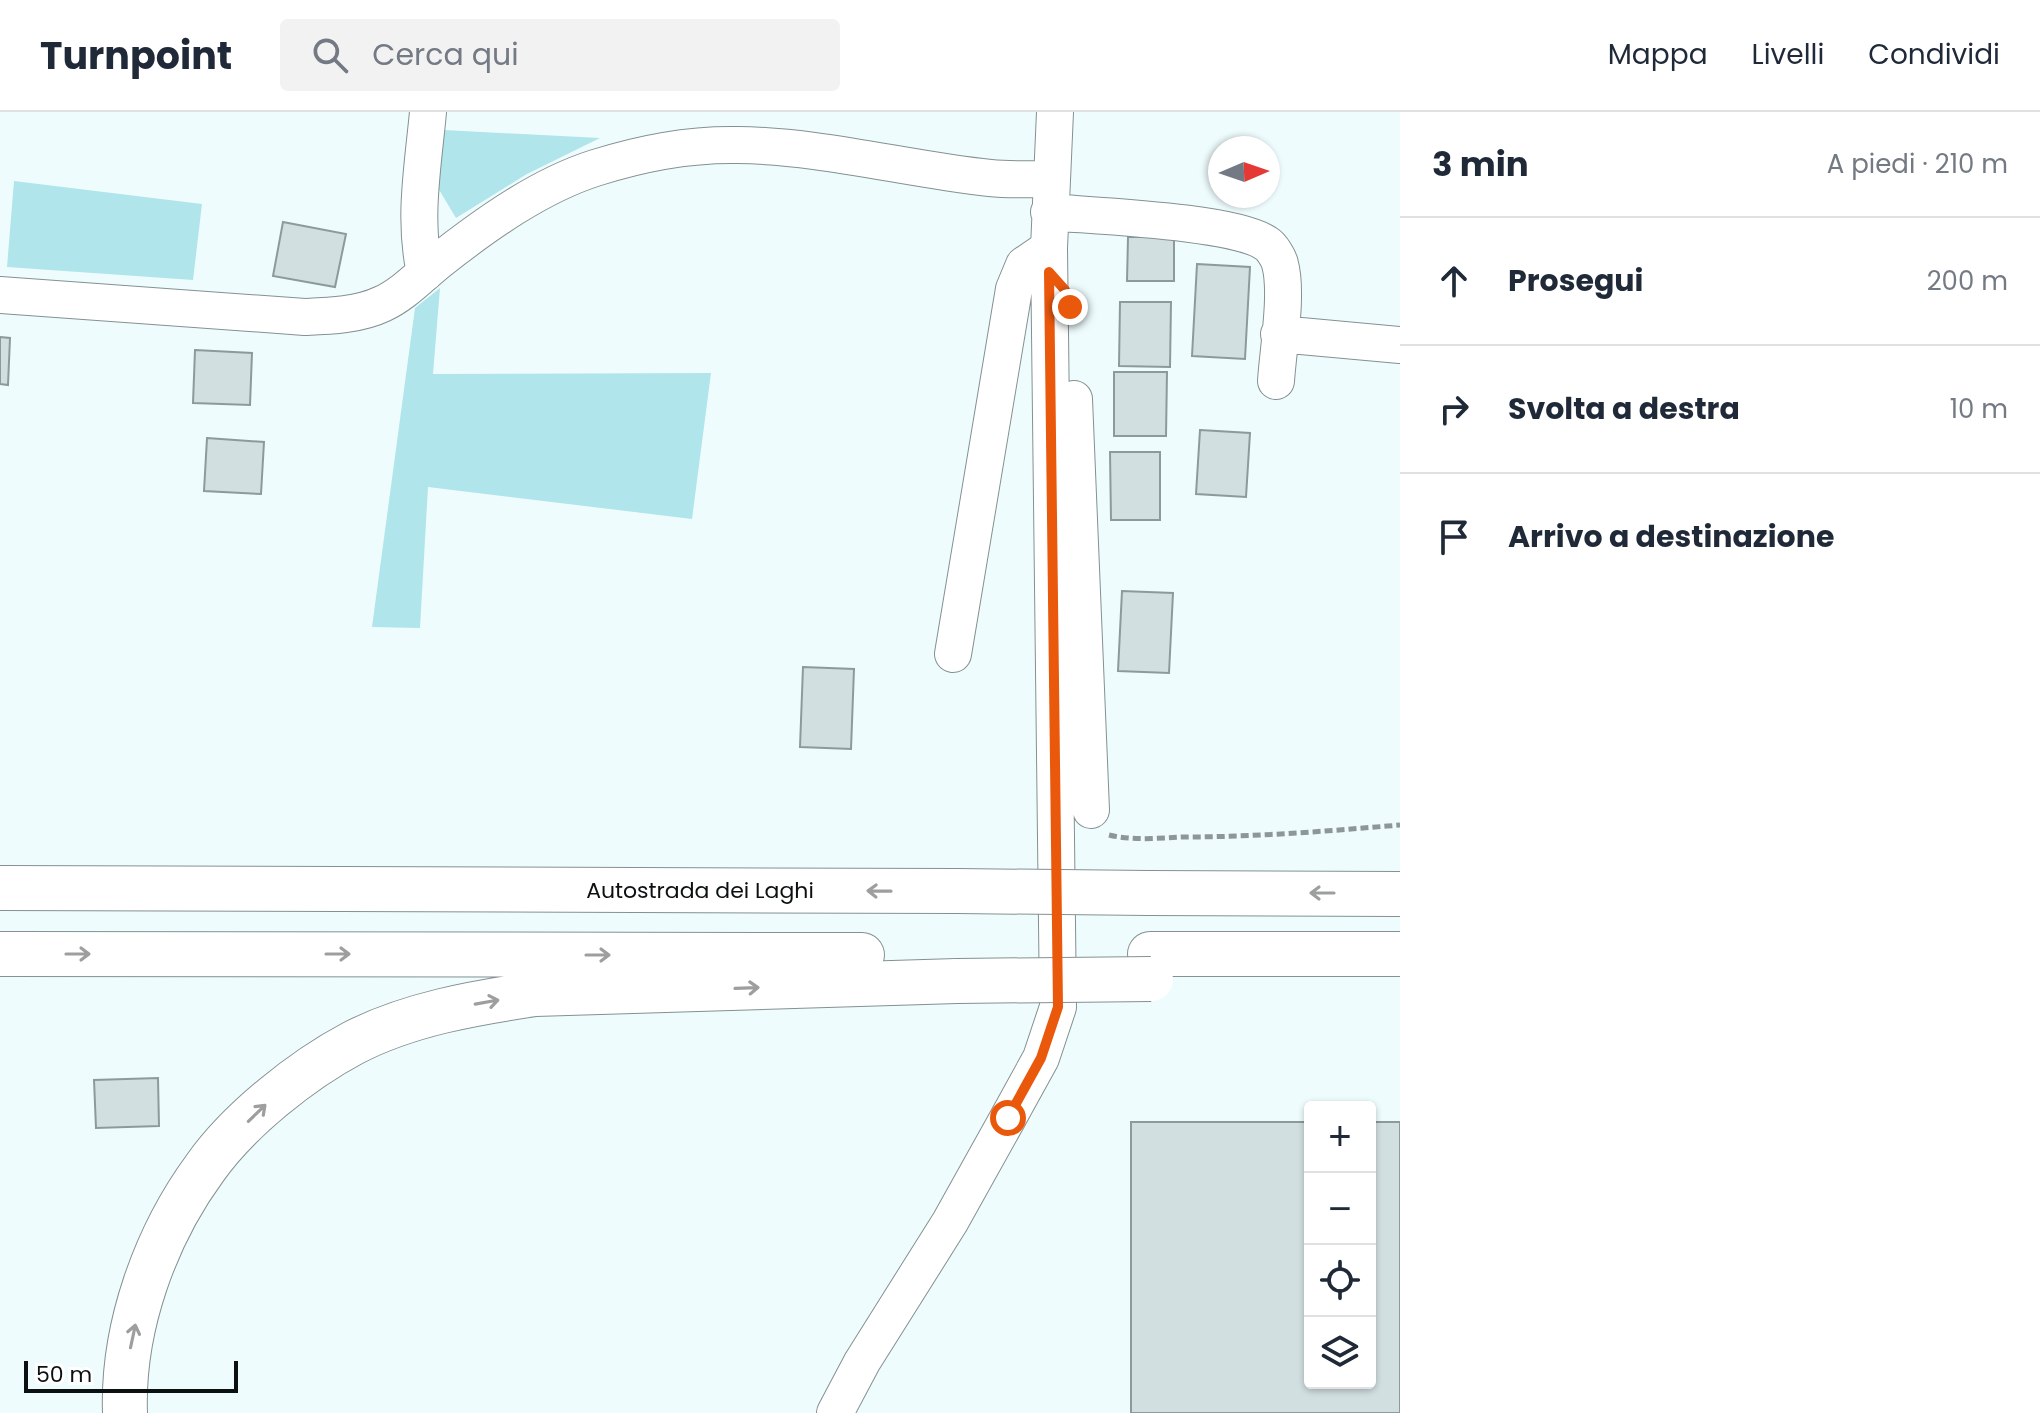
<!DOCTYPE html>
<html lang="it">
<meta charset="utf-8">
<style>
body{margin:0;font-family:Poppins,sans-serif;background:#f2f2f3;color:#1f2937}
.controls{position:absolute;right:24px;bottom:24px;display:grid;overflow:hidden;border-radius:8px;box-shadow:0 2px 6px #0004}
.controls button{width:72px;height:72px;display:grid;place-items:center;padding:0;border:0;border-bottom:2px solid #e0e1e3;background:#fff;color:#1f2937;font:40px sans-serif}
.compass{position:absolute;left:1208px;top:24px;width:72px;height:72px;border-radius:50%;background:#fff;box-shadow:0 2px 6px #0004;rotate:88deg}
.scale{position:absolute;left:24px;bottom:20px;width:214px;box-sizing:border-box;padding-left:8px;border:4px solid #0b1010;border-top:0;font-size:22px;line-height:28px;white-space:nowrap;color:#0b1010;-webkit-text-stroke:6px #fff;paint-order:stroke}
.stop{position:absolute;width:24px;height:24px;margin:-18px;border:6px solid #ea580c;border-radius:50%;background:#fff}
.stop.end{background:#ea580c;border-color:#fff;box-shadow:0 2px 8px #0008}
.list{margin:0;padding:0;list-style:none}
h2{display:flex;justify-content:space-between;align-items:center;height:104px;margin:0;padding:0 32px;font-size:34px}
h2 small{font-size:26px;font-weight:400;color:#747a83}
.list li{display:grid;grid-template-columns:52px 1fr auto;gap:24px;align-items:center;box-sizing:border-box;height:128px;padding:0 32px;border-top:2px solid #e0e1e3}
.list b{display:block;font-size:30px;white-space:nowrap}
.list em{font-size:26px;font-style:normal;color:#747a83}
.icon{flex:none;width:44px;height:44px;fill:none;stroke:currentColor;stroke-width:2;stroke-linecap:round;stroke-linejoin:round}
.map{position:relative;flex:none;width:1400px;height:1301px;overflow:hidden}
header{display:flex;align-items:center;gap:48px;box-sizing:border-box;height:112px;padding:0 40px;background:#fff;border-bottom:2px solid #e0e1e3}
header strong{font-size:38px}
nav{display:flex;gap:44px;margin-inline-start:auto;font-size:28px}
.search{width:560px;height:72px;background:#f2f2f3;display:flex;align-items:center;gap:20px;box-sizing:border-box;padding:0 28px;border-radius:8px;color:#747a83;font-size:30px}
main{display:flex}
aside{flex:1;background:#fff}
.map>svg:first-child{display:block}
.green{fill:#b0e5eb}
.building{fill:#d2dfe1;stroke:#8d9a9b;stroke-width:2}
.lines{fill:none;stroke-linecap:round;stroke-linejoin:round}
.minor-casing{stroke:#849091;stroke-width:38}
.highway-casing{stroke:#849091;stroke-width:46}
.path{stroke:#8d9798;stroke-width:5;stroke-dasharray:8 4;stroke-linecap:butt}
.minor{stroke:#fff;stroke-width:36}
.highway{stroke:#fff;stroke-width:44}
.highway-bridge-casing{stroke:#849091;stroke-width:46;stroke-linecap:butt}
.highway-bridge{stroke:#fff;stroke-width:44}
.oneway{stroke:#9d9f9f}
.route{stroke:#ea580c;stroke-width:10}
.labels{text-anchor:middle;stroke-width:7;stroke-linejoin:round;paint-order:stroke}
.street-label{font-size:22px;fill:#0b1010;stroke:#fff}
</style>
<header>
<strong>Turnpoint</strong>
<div class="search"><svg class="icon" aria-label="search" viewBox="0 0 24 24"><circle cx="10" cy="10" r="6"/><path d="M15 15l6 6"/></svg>Cerca qui</div>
<nav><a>Mappa</a><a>Livelli</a><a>Condividi</a></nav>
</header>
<main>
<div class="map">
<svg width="1400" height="1301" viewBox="0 0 1400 1301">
<rect width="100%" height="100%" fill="#effcfe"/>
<!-- green -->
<path class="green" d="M444 18 600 26 527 62 456 106 438 76Z
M14 69 202 92 193 168 7 155Z
M440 176 433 262 711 261 692 407 428 375 420 516 372 515 415 196Z"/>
<!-- building -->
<path class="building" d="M283 110 346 122 335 175 273 164Z
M1128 125H1174V169H1127Z
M1197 152 1250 155 1245 247 1192 244Z
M1120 190H1171L1170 255 1119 254Z
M0 225 10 226 8 273 0 272Z
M195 238 252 241 250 293 193 291Z
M1114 260H1167L1166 324H1114Z
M1200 318 1250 321 1246 385 1196 382Z
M207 326 264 330 261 382 204 379Z
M1110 340H1160V408H1111Z
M1122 479 1173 481 1169 561 1118 559Z
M803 555 854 557 851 637 800 635Z
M158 966 159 1014 96 1016 94 968Z
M1131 1010H1310V1271H1370V1010H1400V1301H1131Z"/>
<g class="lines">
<defs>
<path id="minor" d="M1049 100C1093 104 1236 109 1267 132 1272 135 1279 147 1280 152 1288 181 1278 238 1276 269
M425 161C413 107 423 54 428 0
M0 183 305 205C330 204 359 203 382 192 404 182 421 163 440 148 486 112 539 74 595 56 642 41 689 32 738 33 822 34 906 57 990 66 1010 68 1030 67 1050 67
M1279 222 1400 233
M1074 287 1091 698
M953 542 1014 177 1024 153 1049 136
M835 1301 862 1250 950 1110 1008 1006 1041 946 1058 895 1049 136 1055 0"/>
<path id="highway" d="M0 776 957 779
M1148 781 1400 782
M0 842 862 843
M1150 842H1400
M125 1301C122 1216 155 1124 205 1056 239 1008 302 958 353 931 409 902 474 891 535 882L957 869"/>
</defs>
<!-- minor casing -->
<use href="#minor" class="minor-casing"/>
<!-- highway casing -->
<use href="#highway" class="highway-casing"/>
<!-- path -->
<path class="path" d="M1109 723C1133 729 1159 726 1183 725 1256 725 1328 719 1400 713"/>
<!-- minor -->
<use href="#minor" class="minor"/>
<!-- highway -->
<use href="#highway" class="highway"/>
<defs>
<path id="highway-bridge" d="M957 779 1148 781
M957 869 1151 867"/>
</defs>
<!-- highway-bridge casing -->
<use href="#highway-bridge" class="highway-bridge-casing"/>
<!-- highway-bridge -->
<use href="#highway-bridge" class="highway-bridge"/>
</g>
<!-- one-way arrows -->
<defs><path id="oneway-shaft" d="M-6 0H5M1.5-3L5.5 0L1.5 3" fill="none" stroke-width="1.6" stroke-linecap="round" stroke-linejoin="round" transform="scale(2)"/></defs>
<g class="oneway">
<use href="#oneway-shaft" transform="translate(879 779) rotate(-179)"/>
<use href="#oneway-shaft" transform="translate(1322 781) rotate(-180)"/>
<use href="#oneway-shaft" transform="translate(78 842)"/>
<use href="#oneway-shaft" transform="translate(338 842)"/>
<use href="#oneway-shaft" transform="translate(598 843)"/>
<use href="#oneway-shaft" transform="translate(747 876) rotate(-2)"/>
<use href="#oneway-shaft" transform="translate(487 890) rotate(-10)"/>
<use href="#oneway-shaft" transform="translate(257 1001) rotate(-44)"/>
<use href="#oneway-shaft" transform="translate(133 1224) rotate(-78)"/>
</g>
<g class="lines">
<!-- route -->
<path class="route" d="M1008 1006 1041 946 1058 895 1049 160 1065 178 1070 195"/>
</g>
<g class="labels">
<!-- street labels -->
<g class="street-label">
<text x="700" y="786">Autostrada dei Laghi</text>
</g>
</g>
</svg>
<div class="controls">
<button>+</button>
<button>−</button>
<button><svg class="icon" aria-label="locate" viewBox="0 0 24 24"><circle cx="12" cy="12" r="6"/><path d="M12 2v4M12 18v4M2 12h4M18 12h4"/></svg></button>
<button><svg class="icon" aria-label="layers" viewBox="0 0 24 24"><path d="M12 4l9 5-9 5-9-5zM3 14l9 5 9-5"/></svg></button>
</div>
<svg class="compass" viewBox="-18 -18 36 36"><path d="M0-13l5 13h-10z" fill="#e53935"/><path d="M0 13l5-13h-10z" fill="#747a83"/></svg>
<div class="scale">50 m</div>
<div class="stop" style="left:1008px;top:1006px"></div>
<div class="stop end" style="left:1070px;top:195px"></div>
</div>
<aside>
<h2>3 min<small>A piedi · 210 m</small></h2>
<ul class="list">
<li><svg class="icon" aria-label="ahead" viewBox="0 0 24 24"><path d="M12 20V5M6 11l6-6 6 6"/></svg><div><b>Prosegui</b></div><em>200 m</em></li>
<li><svg class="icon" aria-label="right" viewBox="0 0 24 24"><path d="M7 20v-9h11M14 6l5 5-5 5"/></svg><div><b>Svolta a destra</b></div><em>10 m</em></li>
<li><svg class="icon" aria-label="arrive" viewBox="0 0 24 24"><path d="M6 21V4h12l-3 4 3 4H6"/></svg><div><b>Arrivo a destinazione</b></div></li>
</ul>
</aside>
</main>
